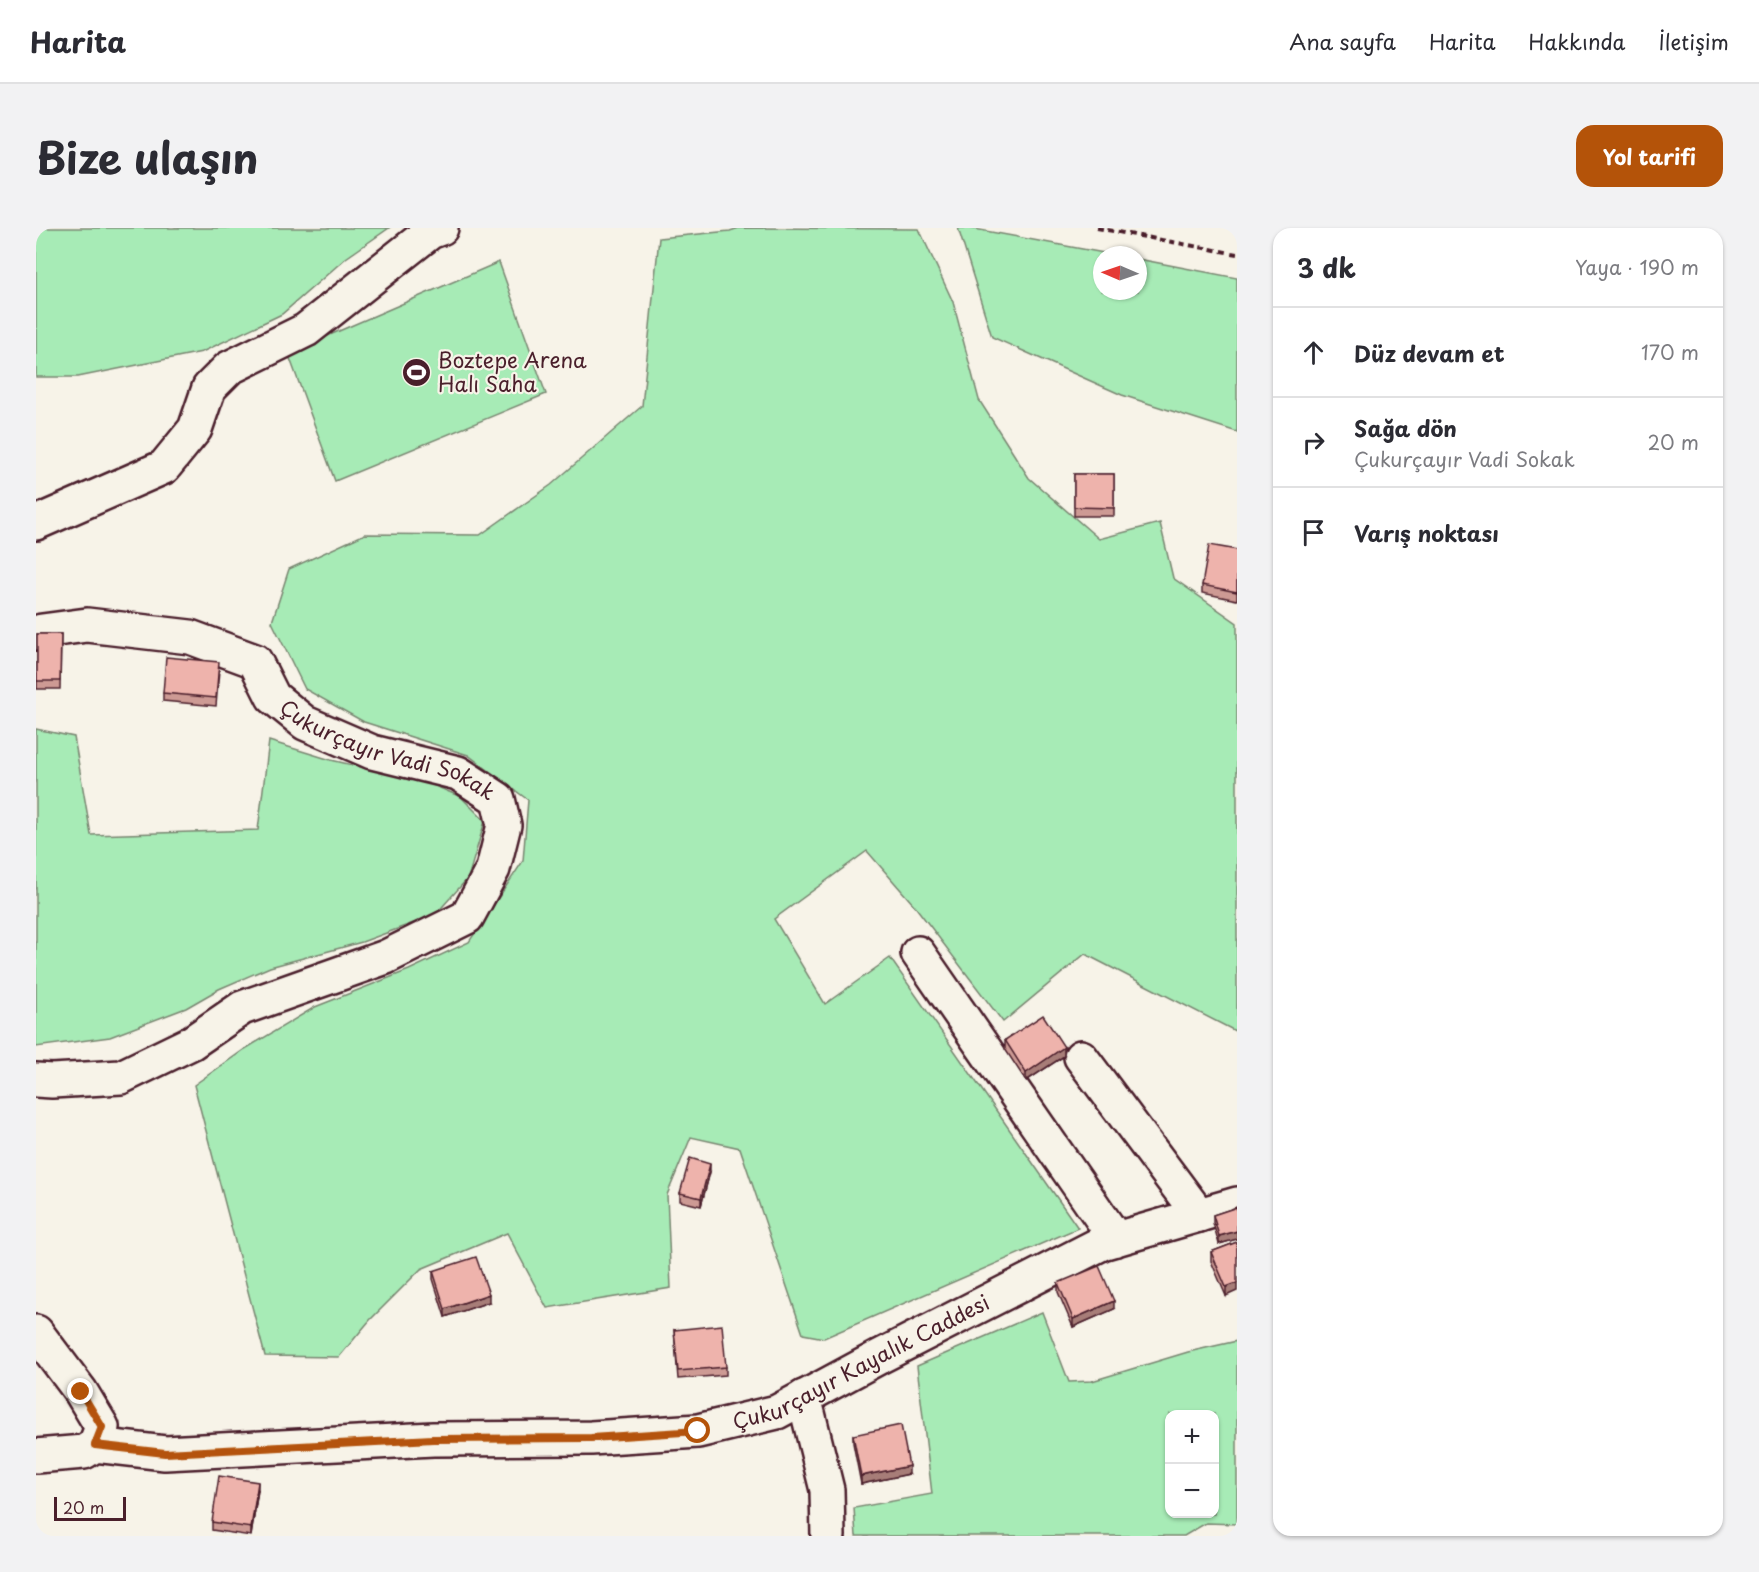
<!DOCTYPE html>
<html lang="tr">
<meta charset="utf-8">
<style>
body{margin:0;font-family:"Playpen Sans",sans-serif;background:#f2f2f3;color:#2b2b33}
.controls{position:absolute;right:18px;bottom:18px;display:grid;overflow:hidden;border-radius:12px;box-shadow:0 2px 4px #0004}
.controls button{width:54px;height:54px;display:grid;place-items:center;padding:0;border:0;border-bottom:2px solid #e1e1e2;background:#fff;color:#2b2b33;font:30px sans-serif}
.compass{position:absolute;left:1057px;top:18px;width:54px;height:54px;border-radius:50%;background:#fff;box-shadow:0 2px 4px #0004;rotate:272deg}
.scale{position:absolute;left:18px;bottom:15px;width:72px;box-sizing:border-box;padding-left:6px;border:3px solid #4a1f2b;border-top:0;font-size:16px;line-height:21px;white-space:nowrap;color:#4a1f2b;-webkit-text-stroke:4px #f7f3e8;paint-order:stroke}
.stop{position:absolute;width:18px;height:18px;margin:-14px;border:4px solid #b45309;border-radius:50%;background:#fff}
.stop.end{background:#b45309;border-color:#fff;box-shadow:0 2px 6px #0008}
.list{margin:0;padding:0;list-style:none}
h2{display:flex;justify-content:space-between;align-items:center;height:78px;margin:0;padding:0 24px;font-size:26px}
h2 small{font-size:20px;font-weight:400;color:#7c7c81}
.list li{display:grid;grid-template-columns:39px 1fr auto;gap:18px;align-items:center;box-sizing:border-box;height:90px;padding:0 24px;border-top:2px solid #e1e1e2}
.list b{display:block;font-size:22px;white-space:nowrap}
.list p{margin:0;font-size:20px;white-space:nowrap;color:#7c7c81}
.list em{font-size:20px;font-style:normal;color:#7c7c81}
.icon{flex:none;width:33px;height:33px;fill:none;stroke:currentColor;stroke-width:2;stroke-linecap:round;stroke-linejoin:round}
.map{position:relative;flex:none;width:1201px;height:1308px;overflow:hidden;border-radius:18px}
header{display:flex;align-items:center;gap:36px;box-sizing:border-box;height:84px;padding:0 30px;background:#fff;border-bottom:2px solid #e1e1e2}
header strong{font-size:28px}
nav{display:flex;gap:33px;margin-inline-start:auto;font-size:21px}
.intro{display:flex;align-items:center;justify-content:space-between;box-sizing:border-box;height:144px;padding:0 36px}
h1{margin:0;font-size:42px}
.button{padding:15px 27px;border-radius:18px;background:#b45309;color:#fff;font-size:21px;font-weight:700}
main{display:flex;gap:36px;padding:0 36px}
aside{flex:1;background:#fff;border-radius:18px;box-shadow:0 2px 4px #0004}
.map>svg:first-child{display:block}
.green{fill:#a7ebb6;stroke:#788570;stroke-width:1.5;fill-rule:evenodd}
.lines{fill:none;stroke-linecap:round;stroke-linejoin:round}
.minor-casing{stroke:#4a1f2b;stroke-width:38}
.path{stroke:#4a1f2b;stroke-width:4;stroke-dasharray:6 4.5;stroke-linecap:butt}
.minor{stroke:#f7f3e8;stroke-width:33}
.wall{fill:#cd9a94;stroke:#4a1f2b;stroke-width:1.5}
.shaded-wall{fill:#a77d78;stroke:#4a1f2b;stroke-width:1.5}
.building{fill:#eeb3ac;stroke:#4a1f2b;stroke-width:1.5}
.route{stroke:#b45309;stroke-width:8}
.labels{text-anchor:middle;stroke-width:4.5;stroke-linejoin:round;paint-order:stroke}
.poi-label{font-size:21px;fill:#4a1f2b;stroke:#f7f3e8;text-anchor:start}
.street-label{font-size:21px;fill:#4a1f2b;stroke:#f7f3e8}
</style>
<header>
<strong>Harita</strong>
<nav><a>Ana sayfa</a><a>Harita</a><a>Hakkında</a><a>İletişim</a></nav>
</header>
<div class="intro"><h1>Bize ulaşın</h1><a class="button">Yol tarifi</a></div>
<main>
<div class="map">
<svg width="1201" height="1308" viewBox="0 0 1201 1308">
<rect width="100%" height="100%" fill="#f7f3e8"/>
<filter id="ink" filterUnits="userSpaceOnUse"><feTurbulence type="fractalNoise" baseFrequency=".0167" numOctaves="2"/><feDisplacementMap in="SourceGraphic" scale="12" xChannelSelector="R" yChannelSelector="G"/><feConvolveMatrix kernelMatrix="1 2 1 2 8 2 1 2 1" color-interpolation-filters="sRGB"/></filter>
<g filter="url(#ink)">
<!-- green -->
<path class="green" d="M0 0H353L310 30 246 86 166 124 42 149H0Z
M703 0 883 1 917 74 943 172 993 250 1063 311 1124 295 1137 350 1201 395V804L1049 726 967 794 878 677 831 623 738 691 789 776 854 730 1042 1000 788 1110 767 1106 704 920 655 909 631 967 635 1060 511 1080 471 1005 385 1041 334 1092 303 1129 229 1128 158 857 209 821 279 779 373 742 433 714 487 633 492 572 432 527 328 494 269 461 236 394 253 341 329 306 444 307 515 257 606 178 623 10 694 3Z
M922 0H933L1079 27H1066V63H1102V31L1201 50V204L1086 167 956 109Z
M463 34 510 166 299 253 252 125Z
M0 501 38 509 55 607 222 602 233 513 295 532 390 554 425 569 449 593 432 650 399 687 326 714 234 739 183 761 150 780 74 809 0 819Z
M1006 1084 1033 1154 1056 1153 1152 1124 1201 1113V1296L1170 1295 1148 1308H820L818 1280 896 1266 881 1138ZM1134 1186H1178V1286H1134Z"/>
<g class="lines">
<defs>
<g id="minor">
<path d="M0 295 128 239 159 201 173 160 193 140 270 102 394 4 405 0"/>
<path id="s1" d="M0 405 6 403 51 397 154 409 219 433 237 469 269 495 336 524 422 545 462 571 468 597 457 641 431 689 350 729 206 780 155 815 85 849 16 853 0 852"/>
<path d="M882 725 1080 1011"/>
<path d="M1045 829 1163 987"/>
<path d="M0 1104 45 1164 66 1199 59 1217"/>
<path d="M768 1169 791 1262 792 1308"/>
<path id="s2" d="M0 1228 48 1224 59 1217 129 1225 397 1211 555 1210 662 1203 741 1184 843 1129 1066 1015 1201 976"/>
</g>
</defs>
<!-- minor casing -->
<use href="#minor" class="minor-casing"/>
<!-- path -->
<path class="path" d="M1061 0 1201 26"/>
<!-- minor -->
<use href="#minor" class="minor"/>
</g>
<!-- wall -->
<path class="wall" d="M1038 246H1078V288H1038Z
M1201 322V372L1166 365V357Z
M1 406H25L24 461H1Z
M183 442 180 478 127 473V465Z
M969 812 1028 828 990 853 969 821Z
M674 944 665 978 644 973V965Z
M1201 979V1011L1183 1016 1177 995V987Z
M1201 1014 1190 1068 1175 1033V1024Z
M397 1043 453 1074 409 1089 397 1051Z
M1022 1055 1078 1081 1037 1099 1022 1064Z
M638 1102 690 1139V1147L642 1151Z
M817 1207 873 1246 825 1256 817 1215Z
M222 1262 215 1308 176 1302V1294Z"/>
<!-- shaded-wall -->
<path class="shaded-wall" d="M1028 819V828L990 853V845Z
M674 936V944L665 978V970Z
M1201 1003V1011L1183 1016V1008Z
M1201 1055V1063L1190 1068V1059Z
M453 1066V1074L409 1089V1081Z
M1078 1073V1081L1037 1099V1091Z
M873 1238V1246L825 1256V1248Z
M222 1254V1262L215 1308V1300Z"/>
<!-- building -->
<path class="building" d="M1038 246H1078V280L1038 279Z
M1173 317 1201 322V364L1166 357Z
M1 406H25L24 453H1Z
M130 429 183 434 180 470 127 465Z
M1007 787 1028 819 990 845 969 812Z
M654 930 674 936 665 970 644 965Z
M1201 979V1003L1183 1008 1177 987Z
M1201 1014V1055L1190 1059 1175 1024Z
M440 1029 453 1066 409 1081 397 1043Z
M1063 1038 1078 1073 1037 1091 1022 1055Z
M686 1097 690 1139 642 1143 638 1102Z
M865 1197 873 1238 825 1248 817 1207Z
M183 1248 222 1254 215 1300 176 1294Z"/>
</g>
<g class="lines" filter="url(#ink)">
<!-- route -->
<path class="route" d="M45 1164 66 1199 59 1217 129 1225 397 1211 555 1210 662 1203"/>
</g>
<!-- icons -->
<defs>
<symbol id="stadium-disc" viewBox="-11 -11 22 22"><circle r="9.5" fill="#4a1f2b" stroke="#f7f3e8"/><path d="M0-5a6.5 5 0 1 0 0 10a6.5 5 0 1 0 0-10ZM-3.5-1.8h7v3.6h-7Z" fill="#fff"/></symbol>
</defs>
<g fill-rule="evenodd">
<use href="#stadium-disc" x="364" y="128" width="33" height="33"/>
</g>
<g class="labels">
<!-- poi labels -->
<g class="poi-label">
<text x="402" y="140">Boztepe Arena<tspan x="402" dy="24">Halı Saha</tspan></text>
</g>
<!-- street labels -->
<g class="street-label">
<text dy="7" stroke="none"><textPath href="#s1" startOffset="393">Çukurçayır Vadi Sokak</textPath></text>
<text dy="7" stroke="none"><textPath href="#s2" startOffset="843">Çukurçayır Kayalık Caddesi</textPath></text>
</g>
</g>
</svg>
<div class="controls">
<button>+</button>
<button>−</button>
</div>
<svg class="compass" viewBox="-18 -18 36 36"><path d="M0-13l5 13h-10z" fill="#e53935"/><path d="M0 13l5-13h-10z" fill="#7c7c81"/></svg>
<div class="scale">20 m</div>
<div class="stop" style="left:662px;top:1203px"></div>
<div class="stop end" style="left:45px;top:1164px"></div>
</div>
<aside>
<h2>3 dk<small>Yaya · 190 m</small></h2>
<ul class="list">
<li><svg class="icon" aria-label="ahead" viewBox="0 0 24 24"><path d="M12 20V5M6 11l6-6 6 6"/></svg><div><b>Düz devam et</b></div><em>170 m</em></li>
<li><svg class="icon" aria-label="right" viewBox="0 0 24 24"><path d="M7 20v-9h11M14 6l5 5-5 5"/></svg><div><b>Sağa dön</b><p>Çukurçayır Vadi Sokak</p></div><em>20 m</em></li>
<li><svg class="icon" aria-label="arrive" viewBox="0 0 24 24"><path d="M6 21V4h12l-3 4 3 4H6"/></svg><div><b>Varış noktası</b></div></li>
</ul>
</aside>
</main>
